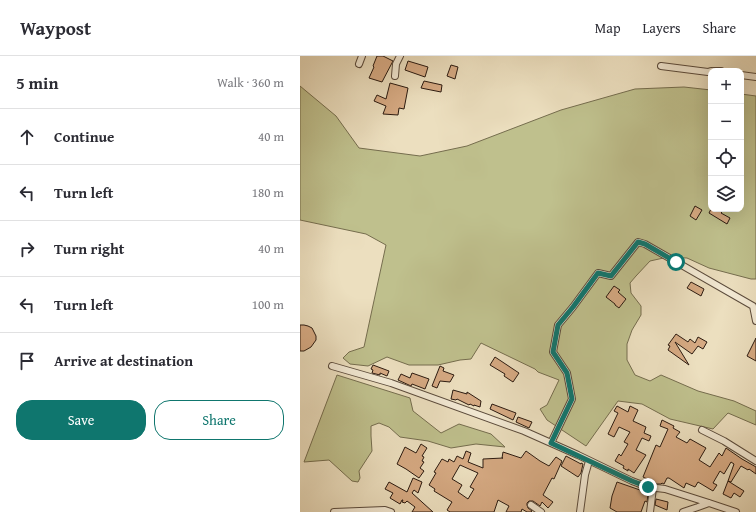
<!DOCTYPE html>
<meta charset="utf-8">
<style>
body{margin:0;font-family:"Gentium Book Plus",serif;background:#f2f2f3;color:#2b2b33}
.controls{position:absolute;right:12px;top:12px;display:grid;overflow:hidden;border-radius:8px;box-shadow:0 4px 16px #0002}
.controls button{width:36px;height:36px;display:grid;place-items:center;padding:0;border:0;border-bottom:1px solid #e1e1e2;background:#fff;color:#2b2b33;font:20px sans-serif}
.stop{position:absolute;width:12px;height:12px;margin:-9px;border:3px solid #0f766e;border-radius:50%;background:#fff}
.stop.end{background:#0f766e;border-color:#fff;box-shadow:0 1px 4px #0008}
.list{margin:0;padding:0;list-style:none}
h2{display:flex;justify-content:space-between;align-items:center;height:52px;margin:0;padding:0 16px;font-size:17px}
h2 small{font-size:13px;font-weight:400;color:#7c7c81}
.list li{display:grid;grid-template-columns:26px 1fr auto;gap:12px;align-items:center;box-sizing:border-box;height:56px;padding:0 16px;border-top:1px solid #e1e1e2}
.list b{display:block;font-size:15px;white-space:nowrap}
.list em{font-size:13px;font-style:normal;color:#7c7c81}
.actions{display:flex;gap:8px;padding:12px 16px}
.actions a{flex:1;padding:9px 0;border:1px solid #0f766e;border-radius:16px;text-align:center;font-size:14px;color:#0f766e}
.actions .main{background:#0f766e;color:#fff}
.icon{flex:none;width:22px;height:22px;fill:none;stroke:currentColor;stroke-width:2;stroke-linecap:round;stroke-linejoin:round}
.map{position:relative;flex:none;width:456px;height:456px;overflow:hidden}
header{display:flex;align-items:center;gap:24px;box-sizing:border-box;height:56px;padding:0 20px;background:#fff;border-bottom:1px solid #e1e1e2}
header strong{font-size:19px}
nav{display:flex;gap:22px;margin-inline-start:auto;font-size:14px}
main{display:flex}
aside{flex:1;background:#fff}
.map>svg:first-child{display:block}
.green{fill:#bfc08d;stroke:#756d4e}
.building{fill:#d6aa83;stroke:#2b1a10;fill-rule:evenodd}
.lines{fill:none;stroke-linecap:round;stroke-linejoin:round}
.minor-casing{stroke:#5b4b3c;stroke-width:8}
.minor{stroke:#f3ead5;stroke-width:6}
.route{stroke:#0f766e;stroke-width:5}
</style>
<header>
<strong>Waypost</strong>
<nav><a>Map</a><a>Layers</a><a>Share</a></nav>
</header>
<main>
<aside>
<h2>5 min<small>Walk · 360 m</small></h2>
<ul class="list">
<li><svg class="icon" aria-label="ahead" viewBox="0 0 24 24"><path d="M12 20V5M6 11l6-6 6 6"/></svg><div><b>Continue</b></div><em>40 m</em></li>
<li><svg class="icon" aria-label="left" viewBox="0 0 24 24"><path d="M17 20v-9H6M10 6l-5 5 5 5"/></svg><div><b>Turn left</b></div><em>180 m</em></li>
<li><svg class="icon" aria-label="right" viewBox="0 0 24 24"><path d="M7 20v-9h11M14 6l5 5-5 5"/></svg><div><b>Turn right</b></div><em>40 m</em></li>
<li><svg class="icon" aria-label="left" viewBox="0 0 24 24"><path d="M17 20v-9H6M10 6l-5 5 5 5"/></svg><div><b>Turn left</b></div><em>100 m</em></li>
<li><svg class="icon" aria-label="arrive" viewBox="0 0 24 24"><path d="M6 21V4h12l-3 4 3 4H6"/></svg><div><b>Arrive at destination</b></div></li>
</ul>
<div class="actions"><a class="main">Save</a><a>Share</a></div>
</aside>
<div class="map">
<svg width="456" height="456" viewBox="0 0 456 456">
<rect width="100%" height="100%" fill="#ecdfbf"/>
<filter id="stains"><feTurbulence type="fractalNoise" baseFrequency=".005" numOctaves="4"/><feColorMatrix values="0 0 0 0 .2 0 0 0 0 .09 0 0 0 0 .02 0 0 0 .5 -.17"/></filter>
<radialGradient id="worn" r=".72"><stop offset=".6" stop-color="#630" stop-opacity="0"/><stop offset="1" stop-color="#630" stop-opacity=".3"/></radialGradient>
<!-- green -->
<path class="green" d="M0 30 36 60 59 92 120 100 167 90 261 54 335 33 384 31 411 34V153H441V38L456 40V223H451L409 212 387 202 368 201 350 205 336 220 330 227 331 237 341 250V259L332 274 327 288V304L335 319 350 325 361 319 398 335 434 345 456 355V369L428 357 413 373 370 363 342 348 318 345 286 390 247 364 240 353 247 349 259 324 238 316 235 313 181 287 171 303 160 304 138 309H109L87 301 68 310 50 308 43 302 49 296 64 291 86 189 66 178 0 164Z
M37 319 110 342 113 355 141 377 159 368 191 378 205 391 176 388 151 392 128 385 100 381 89 371 79 367 71 370V380L72 395 59 415 60 422 58 426 52 425 29 404 4 406Z"/>
<!-- building -->
<path class="building" d="M77 0H83L93 5 82 26 69 22 74 11 73 10Z
M108 5 128 11 125 21 105 14Z
M151 9 158 11 155 23 147 20Z
M124 25 142 29 141 36 121 32Z
M90 27 108 32 104 53 99 52 98 59 83 58 86 50 74 45 77 39 86 43Z
M395 150 402 154 396 164 390 160Z
M411 153H417L422 156 421 157 430 162 427 168 409 157Z
M391 226 404 233 401 240 387 232Z
M314 230 320 234 318 236 326 243 319 252 315 249V248L306 241Z
M0 269H4L8 270 12 272 16 280V284L11 291 4 295H0Z
M376 278 388 286 390 283 395 287 398 281 407 286 403 293 398 290 392 298 375 286 389 309 368 294 370 290 368 289Z
M456 282V305L447 300Z
M195 301 219 317 213 326 204 320 205 318 190 309Z
M73 309 89 315 87 320 80 317V319L72 317 73 314 71 313Z
M140 310 144 312 143 315 154 319 150 326 140 325 137 332 132 330Z
M112 317 129 323 125 333 112 328 111 330 98 324 101 318 110 322Z
M153 334 167 338V336L181 345 180 351 174 349V350L170 348 169 349 157 343 156 344 151 343Z
M192 348 216 357 213 364 190 353Z
M317 350 328 356 330 350 338 354 333 365 346 371 344 377 351 380 349 385 342 382 336 394 346 399 334 417 328 413V415L323 412 324 410 315 405 319 398 321 400 328 388 324 386 330 376 319 371 314 381 308 378 318 357 314 355Z
M218 361 232 366 229 372 216 366Z
M362 364 374 370 373 372 380 376 376 381 387 387 390 383 406 392 399 404 410 411 419 397 422 400 426 392 442 403 456 411V418L449 413 448 414 441 410 431 426 428 425 434 408 431 406 424 418 420 415 413 427 417 429 413 435 398 426 395 431 386 427 384 432 369 422H367L364 428 362 427 361 428H357L343 421 356 389 360 391 368 373 360 370Z
M121 388 127 392 122 400 124 401 122 405 124 406 120 412 124 415 119 422 106 413 97 408 105 391 116 397Z
M166 395 171 397 168 406 183 412V403L203 402H202L203 396 221 402 226 395 240 405 249 410 256 401 262 405 254 423 252 422 243 439 253 446 248 452 242 446 240 450 233 445H229L227 447V449L228 452 232 455 231 456H227L222 453 221 456H206L209 450 198 444 194 456H150L147 454 152 446 134 435 135 433 129 429 136 417 134 416 142 403 148 406 149 403 154 406 157 400 163 403ZM160 409 178 417 170 431 174 433 168 443 158 436 162 429 152 423Z
M266 400 281 408V407L283 408 281 417 278 421 261 410Z
M113 422 122 426 118 437 114 434 112 437 133 456H112L115 451 107 445 105 447 102 446 103 444H102L100 448 90 442 93 437 85 433 89 426 107 436Z
M428 425 444 435 440 441 434 437 431 442 423 438Z
M317 426 340 434 348 438 347 446 345 445 341 456H317L310 452 312 440Z
M356 443 368 446 367 454 355 449Z"/>
<g class="lines">
<defs>
<path id="minor" d="M59 8 62 0
M361 10 408 16 411 15
M413 15H421
M441 19 456 21
M95 20 96 8 100 0
M32 310 91 327 224 375 278 399 332 425 348 431 365 433 409 447 436 456
M402 374 424 385 456 405
M251 387 272 343 267 317 253 296 258 269 273 251 298 217 311 220 338 186 345 188 453 250 456 265
M231 449 241 456
M34 456 85 454 91 456
M280 456 285 419 289 405
M350 456 353 432
M383 456 398 451 409 447"/>
</defs>
<!-- minor casing -->
<use href="#minor" class="minor-casing"/>
<!-- minor -->
<use href="#minor" class="minor"/>
</g>
<g class="lines">
<!-- route -->
<path class="route" d="M348 431 332 425 251 387 272 343 267 317 253 296 258 269 273 251 298 217 311 220 338 186 345 188 376 206"/>
</g>
<rect width="100%" height="100%" filter="url(#stains)"/>
<rect width="100%" height="100%" fill="url(#worn)"/>
</svg>
<div class="controls">
<button>+</button>
<button>−</button>
<button><svg class="icon" aria-label="locate" viewBox="0 0 24 24"><circle cx="12" cy="12" r="6"/><path d="M12 2v4M12 18v4M2 12h4M18 12h4"/></svg></button>
<button><svg class="icon" aria-label="layers" viewBox="0 0 24 24"><path d="M12 4l9 5-9 5-9-5zM3 14l9 5 9-5"/></svg></button>
</div>
<div class="stop" style="left:376px;top:206px"></div>
<div class="stop end" style="left:348px;top:431px"></div>
</div>
</main>
